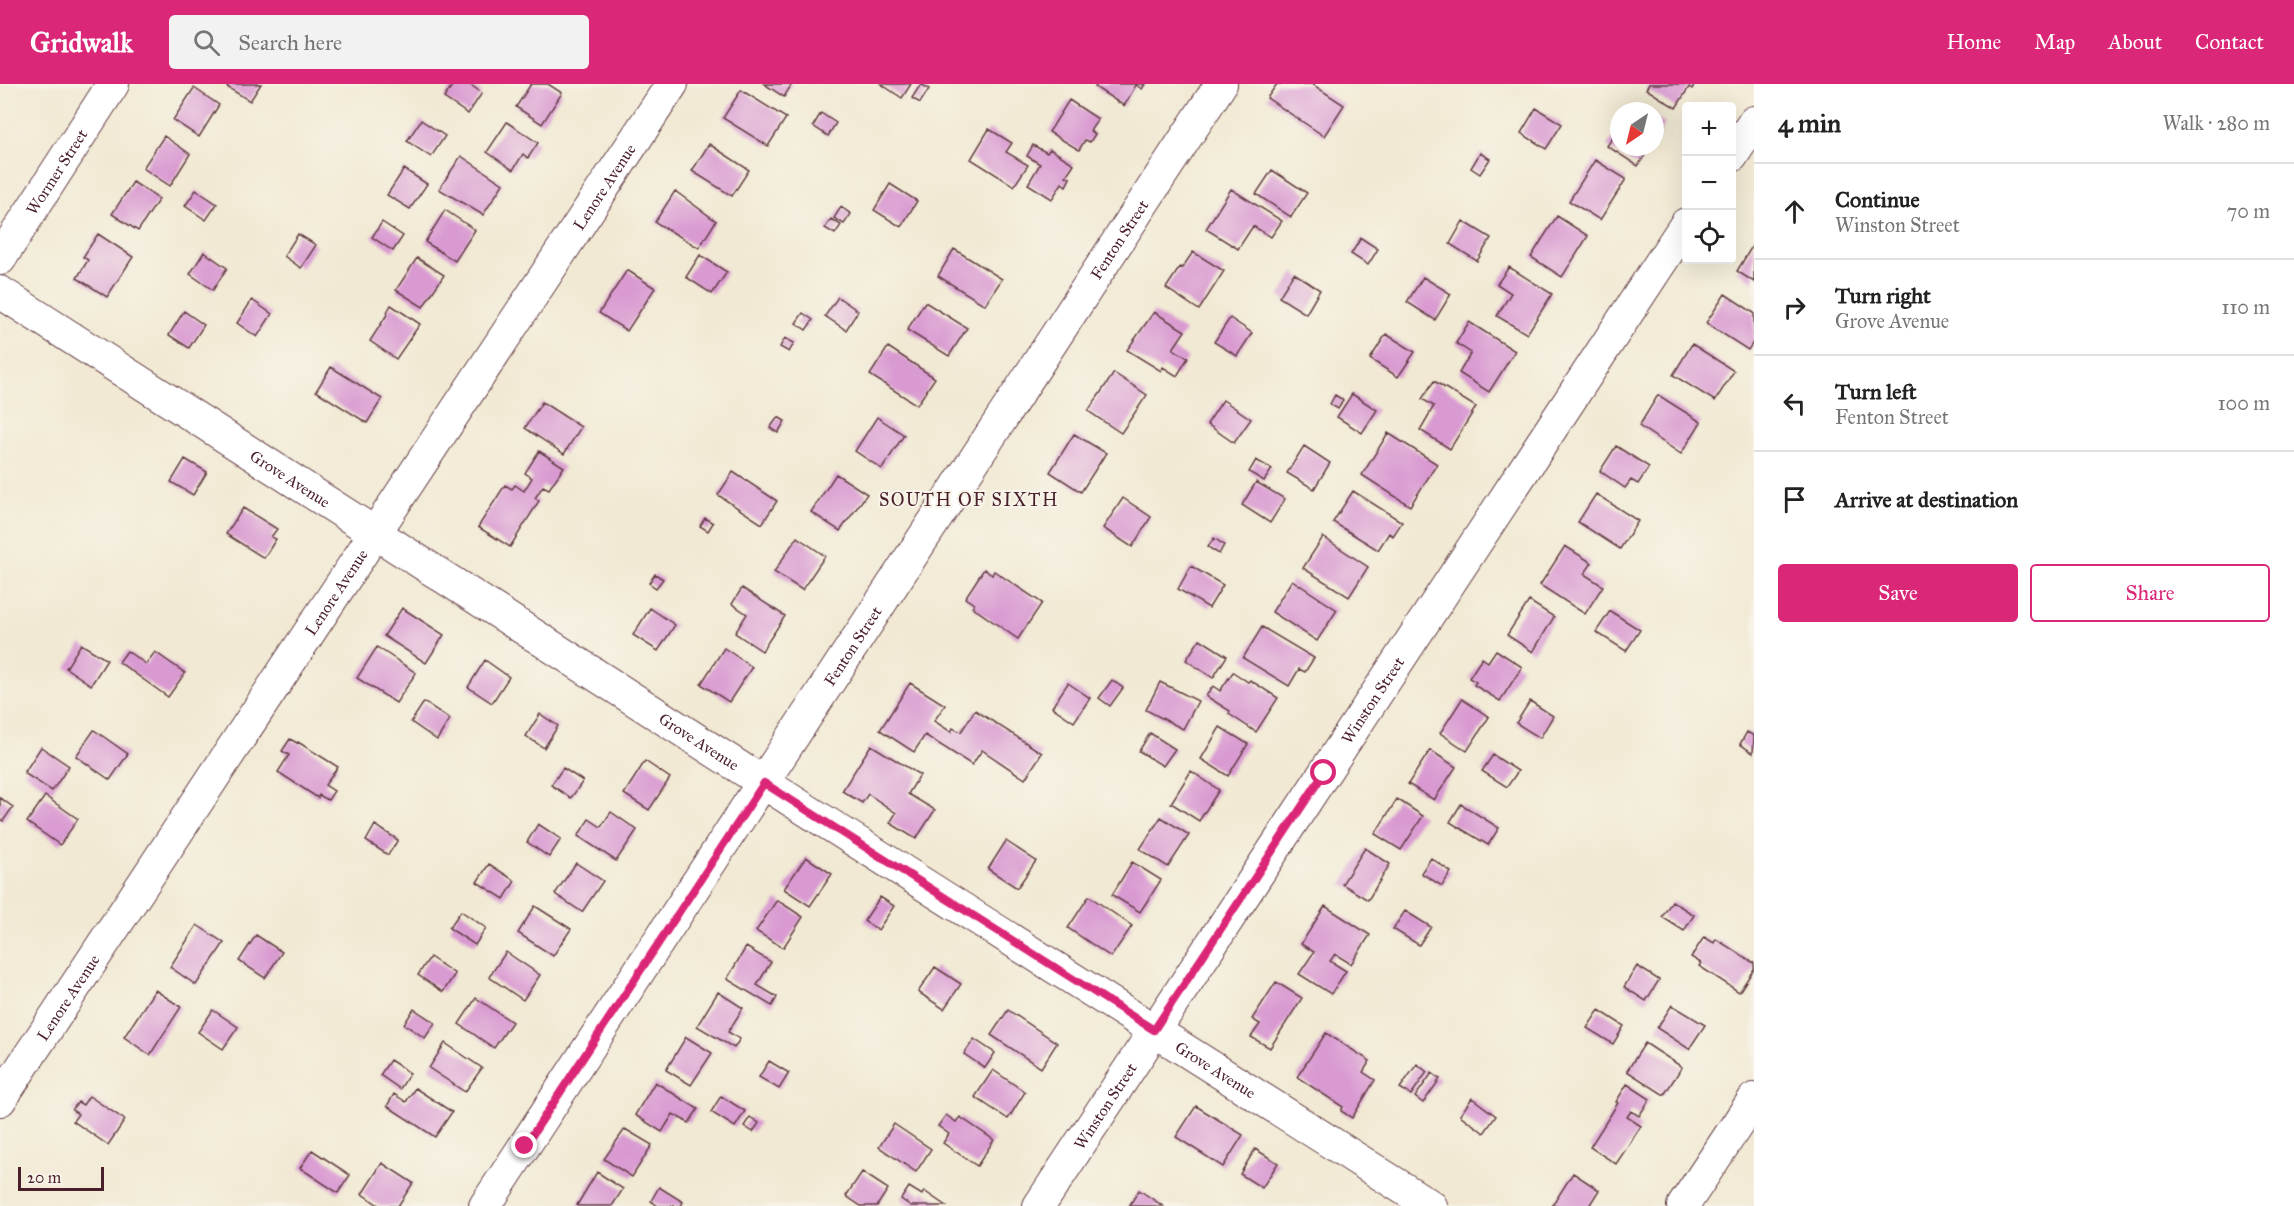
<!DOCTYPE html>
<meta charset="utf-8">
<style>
body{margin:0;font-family:"IM FELL Great Primer",serif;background:#f2f2f2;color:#222}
.controls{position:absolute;right:18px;top:18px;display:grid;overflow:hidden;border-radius:6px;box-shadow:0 6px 24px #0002}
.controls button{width:54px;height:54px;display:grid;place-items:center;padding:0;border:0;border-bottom:2px solid #e0e0e0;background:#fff;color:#222;font:30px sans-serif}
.compass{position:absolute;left:1610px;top:18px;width:54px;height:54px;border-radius:50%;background:#fff;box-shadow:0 6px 24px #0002;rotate:215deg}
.scale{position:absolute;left:18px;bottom:15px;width:86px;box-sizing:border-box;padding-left:6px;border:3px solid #4a1f2b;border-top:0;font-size:16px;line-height:21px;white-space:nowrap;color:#4a1f2b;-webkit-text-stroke:4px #f7f3e8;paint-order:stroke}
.stop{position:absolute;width:18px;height:18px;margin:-14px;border:4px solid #db2777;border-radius:50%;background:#fff}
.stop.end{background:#db2777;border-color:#fff;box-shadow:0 2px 6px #0008}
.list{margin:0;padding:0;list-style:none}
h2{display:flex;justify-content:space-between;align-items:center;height:78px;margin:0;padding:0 24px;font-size:26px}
h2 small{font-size:20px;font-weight:400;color:#767676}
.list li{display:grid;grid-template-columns:39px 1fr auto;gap:18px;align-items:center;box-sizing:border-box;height:96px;padding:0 24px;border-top:2px solid #e0e0e0}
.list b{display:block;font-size:22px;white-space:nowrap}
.list p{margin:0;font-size:20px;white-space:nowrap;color:#767676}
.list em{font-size:20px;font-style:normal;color:#767676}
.actions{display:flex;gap:12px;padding:18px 24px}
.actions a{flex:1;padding:14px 0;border:2px solid #db2777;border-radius:6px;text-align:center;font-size:21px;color:#db2777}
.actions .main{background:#db2777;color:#fff}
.icon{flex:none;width:33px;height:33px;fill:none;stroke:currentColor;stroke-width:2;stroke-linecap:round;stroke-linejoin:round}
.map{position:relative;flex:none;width:1754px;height:1122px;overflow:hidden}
header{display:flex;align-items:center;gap:36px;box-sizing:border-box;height:84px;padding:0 30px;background:#db2777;color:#fff}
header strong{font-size:28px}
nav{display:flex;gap:33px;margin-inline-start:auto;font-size:21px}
.search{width:420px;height:54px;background:#f2f2f2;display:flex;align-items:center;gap:15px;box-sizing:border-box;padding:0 21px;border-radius:6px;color:#767676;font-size:22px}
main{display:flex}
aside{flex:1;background:#fff}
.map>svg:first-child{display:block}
.building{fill:#d99ad1}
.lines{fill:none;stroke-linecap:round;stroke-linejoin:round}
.minor-casing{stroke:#633d44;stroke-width:34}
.minor{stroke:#fff;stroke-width:32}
.route{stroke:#db2777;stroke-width:8}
.labels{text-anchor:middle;stroke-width:4.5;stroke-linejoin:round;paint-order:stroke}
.street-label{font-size:16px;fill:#4a1f2b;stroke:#f7f3e8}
.neighbourhood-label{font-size:18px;letter-spacing:1.5px;fill:#4a1f2b;stroke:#f7f3e8}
</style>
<header>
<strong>Gridwalk</strong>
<div class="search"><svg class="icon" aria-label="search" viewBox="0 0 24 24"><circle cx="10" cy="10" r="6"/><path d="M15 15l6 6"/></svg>Search here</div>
<nav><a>Home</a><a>Map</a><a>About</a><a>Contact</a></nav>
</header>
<main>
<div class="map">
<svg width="1754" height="1122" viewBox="0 0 1754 1122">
<rect width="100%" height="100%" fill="#f7f3e8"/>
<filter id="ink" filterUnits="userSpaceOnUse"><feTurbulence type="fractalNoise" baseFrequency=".0167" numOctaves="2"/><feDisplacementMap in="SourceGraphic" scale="12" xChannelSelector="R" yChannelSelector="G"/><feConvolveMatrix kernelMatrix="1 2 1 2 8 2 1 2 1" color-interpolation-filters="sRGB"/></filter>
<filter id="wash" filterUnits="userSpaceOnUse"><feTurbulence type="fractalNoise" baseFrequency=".008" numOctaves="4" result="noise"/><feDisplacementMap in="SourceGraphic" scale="24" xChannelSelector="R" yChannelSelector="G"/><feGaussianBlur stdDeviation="1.35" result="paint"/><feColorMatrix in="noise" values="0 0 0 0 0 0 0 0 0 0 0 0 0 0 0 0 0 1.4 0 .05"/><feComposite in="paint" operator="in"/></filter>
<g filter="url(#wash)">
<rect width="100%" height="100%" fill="#f1e9d3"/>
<g id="blocks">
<!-- building -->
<path class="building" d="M229 0H261L250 17 227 3Z
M453 0H469L482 9 468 30 444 14Z
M531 0H548L562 9 542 40 516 23Z
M764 0H792L784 13Z
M881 0H911L902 14Z
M921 0 929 5 920 19 912 14Z
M1097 0H1145L1142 5 1136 1 1124 22 1095 3Z
M1277 0H1312L1344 21 1324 52 1267 14Z
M1649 0H1695L1692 5 1689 3 1676 24 1646 5Z
M194 4 219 21 199 53 173 36Z
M741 6 786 34 768 62 723 34Z
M1069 16 1098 35 1090 47 1095 50 1090 58 1085 56 1079 66 1049 48Z
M1536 24 1562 40 1546 65 1521 49Z
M821 29 836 39 828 52 813 42Z
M1655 34 1665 40 1655 56Z
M421 36 445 52 431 73 407 57Z
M507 38 538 59 528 74 523 70 513 86 487 68Z
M1619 44V63H1650L1638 82 1607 62Z
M989 45 1012 59 1006 68 1028 81 1014 102 971 75Z
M164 52 190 70 170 102 143 84Z
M709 60 749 86 732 112 692 87Z
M1033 61 1047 69 1050 65 1074 80 1066 92 1070 94 1066 102 1062 99 1052 115 1028 100 1040 80 1027 72Z
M1480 69 1490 75 1480 90 1471 84Z
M461 72 503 100 483 131 439 105Z
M1595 76 1626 95 1600 136 1569 117Z
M404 85 427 100 410 125 387 111Z
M1272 86 1307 109 1291 133 1256 110Z
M133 98 159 115 138 147 112 130Z
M890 100 917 117 901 143 874 126Z
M1231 105 1282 137 1271 153 1253 142 1238 165 1206 145Z
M196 106 217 120 206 136 185 122Z
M675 107 716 137 699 164 655 138Z
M841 123 851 130 844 140 834 134Z
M445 126 475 146 455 177 425 158Z
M1557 132 1588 152 1562 193 1531 173Z
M831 135 841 141 835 150 825 144Z
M1463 137 1491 154 1477 177 1450 160Z
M382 138 403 152 393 167 372 153Z
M98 150 133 173 107 213 77 194 88 176 83 173Z
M298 150 316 161 301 184 284 172Z
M1361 154 1378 165 1368 181 1351 170Z
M1754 159V198L1737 187Z
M954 165 1002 195 985 221 938 192Z
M204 168 227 184 213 206 190 190Z
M1193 168 1224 187 1199 226 1166 204 1180 183 1182 184Z
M700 171 727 188 712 210 686 193Z
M417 174 444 191 423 223 396 206Z
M1509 183 1552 210 1527 250 1497 232 1511 209 1497 200Z
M627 186 655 204 627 247 599 229Z
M1294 189 1320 206 1306 230 1279 213Z
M1423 193 1451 210 1435 236 1407 218Z
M1725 210 1754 229V257L1748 266 1706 239Z
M838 213 858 227 846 246 825 232Z
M252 216 272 230 257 253 237 239Z
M925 218 967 244 949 272 907 246Z
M391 221 420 240 396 275 370 257 388 229 387 228Z
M184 227 204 241 189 264 169 251Z
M1154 228 1185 247 1173 265 1188 274 1177 292 1163 283 1161 287 1127 266Z
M803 229 813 236 806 246 796 239Z
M1230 234 1252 249 1237 272 1214 258Z
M1469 238 1515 267 1489 308 1459 289 1471 269 1456 259Z
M1386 250 1415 268 1398 293 1370 275Z
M785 254 794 259 789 268 780 263Z
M1692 260 1734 287 1715 317 1673 291Z
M888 263 935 294 917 321 870 291Z
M331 283 382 315 367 339 316 307Z
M1114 289 1147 311 1121 349 1088 327Z
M1434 297 1476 323 1450 365 1420 346 1434 322 1422 315Z
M1352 310 1377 326 1362 349 1337 333Z
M1335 311 1343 316 1338 325 1330 320Z
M1658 311 1701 338 1681 370 1639 342Z
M1223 316 1251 335 1234 359 1207 340Z
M542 318 581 343 564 370 525 344Z
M778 333 785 337 778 349 770 344Z
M877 333 904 351 882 385 855 367Z
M1388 349 1437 380 1410 422 1362 391Z
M1074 350 1106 369 1081 408 1050 388Z
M1304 362 1330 379 1314 405 1287 389Z
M1616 362 1649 383 1638 400 1631 396 1625 404 1600 387Z
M539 367 564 383 549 405 543 402 535 414 539 417 510 463 478 443 505 401 512 405 515 401 524 407 532 394 525 389Z
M185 375 207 388 193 411 171 398Z
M1256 376 1272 385 1264 397 1249 388Z
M733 388 777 417 762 440 718 411Z
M836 390 867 410 840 447 811 428Z
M1256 398 1285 415 1270 439 1242 421Z
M1353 407 1402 438 1393 452 1389 449 1378 466 1333 438Z
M1596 410 1638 437 1620 465 1578 438Z
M1123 414 1151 433 1132 463 1103 444Z
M243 424 277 445 271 453 276 455 264 474 226 450Z
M705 434 713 439 708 447 700 442Z
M797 453 825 472 802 506 774 488Z
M1323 453 1368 483 1349 513 1303 484Z
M1214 454 1224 461 1219 470 1208 463Z
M1565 462 1592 479 1584 490 1603 502 1585 530 1540 501Z
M1191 482 1223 501 1209 524 1178 505Z
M984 485 992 491 994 487 1042 519 1018 555 972 523 974 520 965 514Z
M655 490 663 495 656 504 649 499Z
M1292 496 1337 526 1317 557 1272 528Z
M742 504 785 532 762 567 735 549 747 530 732 520Z
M1529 517 1554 533 1533 568 1507 551Z
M402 524 444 551 426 579 384 552Z
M650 524 675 541 658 567 633 551Z
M1610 527 1640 546 1626 567 1596 548Z
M1262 543 1314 574 1305 588 1299 585 1289 602 1243 574Z
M1200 555 1227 572 1213 594 1186 576Z
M81 560 107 576 91 601 66 584Z
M377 563 416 589 396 619 357 594Z
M724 564 752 583 729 618 701 600Z
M1496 566 1522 583 1500 617 1474 601 1476 598 1469 594 1482 574 1488 578Z
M127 567 146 580 155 568 185 589 168 613 119 578Z
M485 576 509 593 492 619 468 603Z
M1233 588 1248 598 1250 596 1278 614 1256 648 1229 630 1230 627 1206 612 1213 602 1220 607Z
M1112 596 1123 604 1110 622 1099 614Z
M1160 598 1198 617 1183 645 1146 626Z
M910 599 945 621 934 637 951 648 953 644 961 648 975 626 1042 669 1025 695 982 666 972 681 925 651 914 668 880 646Z
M1068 599 1090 614 1074 638 1052 623Z
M1462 615 1489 633 1467 667 1440 649Z
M1530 617 1553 632 1540 654 1516 639Z
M424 618 450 635 437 656 411 638Z
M540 630 558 642 544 664 526 652Z
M1220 643 1248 660 1228 692 1201 675Z
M94 646 128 670 110 696 76 672Z
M1747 648 1754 652 1753 669 1740 660Z
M1150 649 1175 665 1163 682 1139 667Z
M290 655 297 659 298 658 338 683 325 701 334 707 328 716 319 711 318 714 278 688 289 671 282 667Z
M871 661 920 691 908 710 935 726 916 755 890 739 896 729 868 710 862 719 842 707Z
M41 663 69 682 52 707 24 689Z
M1430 666 1456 683 1434 716 1408 700Z
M1493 671 1518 687 1507 703 1482 687Z
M645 677 670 694 649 726 624 710Z
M563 684 583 697 571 714 551 701Z
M1191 687 1219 706 1199 737 1171 719Z
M45 712 78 735 60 761 27 738Z
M0 714 13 723 3 737 0 735Z
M1397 715 1423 732 1401 766 1375 750Z
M1461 720 1499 744 1488 761 1450 738Z
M611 728 637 746 616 777 578 752 589 735 601 743Z
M1161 733 1189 751 1168 783 1140 765Z
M538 740 561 755 549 773 527 758Z
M375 741 398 756 388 771 366 757Z
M1006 757 1036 777 1017 804 988 785Z
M1365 764 1390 780 1368 816 1342 800Z
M806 773 832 790 810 822 784 805Z
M1431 774 1451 788 1442 802 1421 789Z
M1132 778 1161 796 1140 828 1112 811Z
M576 779 603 797 582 828 555 810Z
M489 780 515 797 504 815 477 798Z
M1089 812 1132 842 1111 873 1068 844Z
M880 813 894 822 878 846 864 837Z
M777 816 803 833 783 864 756 847Z
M1672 817 1694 831 1684 847 1662 833Z
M535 822 571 845 553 872 518 849Z
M1325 822 1370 851 1351 880 1335 870 1330 877 1346 887 1331 910 1299 890 1314 868 1301 860Z
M461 827 486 844 475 861 449 844Z
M1405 827 1431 843 1419 861 1393 845Z
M197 841 224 859 196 901 170 883Z
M256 851 282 868 265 894 239 877Z
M1704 853 1714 859 1716 855 1754 879V885L1739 908 1699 882 1701 879 1691 873Z
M746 863 771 878 757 901 777 913 772 922 727 895Z
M506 868 540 891 523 916 489 893Z
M430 873 455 890 443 908 418 891Z
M1637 882 1659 896 1646 917 1624 903Z
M935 883 961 900 944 925 918 908Z
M1276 898 1302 914 1270 964 1251 953 1260 940 1252 935Z
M155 906 181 923 150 971 124 953Z
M718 908 743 924 728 948 740 955 734 964 697 942Z
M476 914 512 938 494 964 459 940Z
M1672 921 1705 941 1689 965 1657 944Z
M414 925 435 939 425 954 404 940Z
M213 926 238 943 223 965 198 948Z
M1008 926 1057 959 1041 984 991 951Z
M1599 926 1624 942 1613 960 1587 944Z
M1326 949 1370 977 1363 988 1375 996 1352 1034 1341 1027 1343 1023 1297 993Z
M686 953 712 969 691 1001 666 986Z
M974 955 995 969 985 984 964 970Z
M445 959 482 984 465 1008 429 984Z
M1645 959 1682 983 1664 1011 1627 987Z
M390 976 410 989 400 1005 380 991Z
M769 977 789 989 779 1005 759 993Z
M1417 980 1427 988 1411 1011 1400 1004Z
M993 986 1025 1008 1008 1035 975 1013Z
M1432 989 1440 995 1423 1019 1415 1013Z
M655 998 698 1025 689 1039 673 1030 662 1048 635 1031Z
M1627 1000 1650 1015 1639 1032 1631 1027 1627 1033 1641 1042 1616 1080 1590 1063 1618 1019 1616 1018Z
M415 1004 452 1028 435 1053 387 1022 394 1010 406 1018Z
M89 1012 125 1036 108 1061 73 1037 78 1030 72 1026 78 1018 83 1021Z
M721 1012 745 1027 735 1043 711 1028Z
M1472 1014 1496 1032 1484 1049 1460 1031Z
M1196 1022 1243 1051 1223 1083 1176 1053Z
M946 1031 956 1038 960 1033 994 1056 977 1082 943 1059 949 1050 938 1042Z
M750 1033 759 1039 753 1048 744 1042Z
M894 1040 931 1065 916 1088 879 1063Z
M625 1045 652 1061 632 1093 604 1075Z
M1255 1065 1278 1079 1262 1104 1240 1090Z
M312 1066 350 1091 338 1109 300 1084Z
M382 1079 413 1099 398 1122H380L362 1110Z
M597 1088 623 1105 612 1122H578L577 1121Z
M862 1088 888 1105 877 1122H861L846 1112Z
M1573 1089 1599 1106 1589 1122H1552Z
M659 1103 683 1118 681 1122H658L651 1117Z
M909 1103 922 1111 924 1107 946 1122H911L901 1115Z
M1139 1106 1163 1122H1129Z"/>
</g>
</g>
<g filter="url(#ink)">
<use href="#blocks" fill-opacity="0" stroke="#633d44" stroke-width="1.5"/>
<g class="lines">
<defs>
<g id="minor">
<path d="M1732 72 1754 38"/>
<path id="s1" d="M0 175 113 0"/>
<path id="s2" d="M0 208 764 699 1431 1122"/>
<path id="s3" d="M0 1016 672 0"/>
<path id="s4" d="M485 1122 1221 0"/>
<path id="s5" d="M1039 1122 1686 140"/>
<path d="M1683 1122 1754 1015"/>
</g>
</defs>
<!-- minor casing -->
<use href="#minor" class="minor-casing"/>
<!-- minor -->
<use href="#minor" class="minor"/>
</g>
</g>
<g class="lines" filter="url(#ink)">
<!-- route -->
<path class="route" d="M525 1062 764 699 1154 946 1324 689"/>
</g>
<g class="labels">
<!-- street labels -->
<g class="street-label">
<text dy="6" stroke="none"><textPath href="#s1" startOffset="104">Wormer Street</textPath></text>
<text dy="6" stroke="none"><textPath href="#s3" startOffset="1095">Lenore Avenue</textPath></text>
<text dy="6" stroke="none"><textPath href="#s4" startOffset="1156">Fenton Street</textPath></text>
<text dy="6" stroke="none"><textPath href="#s2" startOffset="345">Grove Avenue</textPath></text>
<text dy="6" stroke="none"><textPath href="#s3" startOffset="609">Lenore Avenue</textPath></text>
<text dy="6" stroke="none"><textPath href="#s4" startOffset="670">Fenton Street</textPath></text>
<text dy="6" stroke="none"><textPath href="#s5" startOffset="606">Winston Street</textPath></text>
<text dy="6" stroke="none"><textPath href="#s2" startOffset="831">Grove Avenue</textPath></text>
<text dy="6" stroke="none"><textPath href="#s3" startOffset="123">Lenore Avenue</textPath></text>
<text dy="6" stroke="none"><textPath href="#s2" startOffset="1443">Grove Avenue</textPath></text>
<text dy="6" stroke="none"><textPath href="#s5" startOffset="120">Winston Street</textPath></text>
</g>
<!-- neighbourhood labels -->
<g class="neighbourhood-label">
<text x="969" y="422">SOUTH OF SIXTH</text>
</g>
</g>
</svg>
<div class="controls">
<button>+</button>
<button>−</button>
<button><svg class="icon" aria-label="locate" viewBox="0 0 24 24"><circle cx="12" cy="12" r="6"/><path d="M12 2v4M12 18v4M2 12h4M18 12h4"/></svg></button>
</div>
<svg class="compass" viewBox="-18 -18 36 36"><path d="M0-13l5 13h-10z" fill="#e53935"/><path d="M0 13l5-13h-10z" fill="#767676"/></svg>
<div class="scale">20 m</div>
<div class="stop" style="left:1324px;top:689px"></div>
<div class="stop end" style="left:525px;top:1062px"></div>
</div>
<aside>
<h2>4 min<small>Walk · 280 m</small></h2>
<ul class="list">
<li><svg class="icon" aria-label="ahead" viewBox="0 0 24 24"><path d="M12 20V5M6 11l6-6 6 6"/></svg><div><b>Continue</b><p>Winston Street</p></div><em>70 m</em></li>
<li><svg class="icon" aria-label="right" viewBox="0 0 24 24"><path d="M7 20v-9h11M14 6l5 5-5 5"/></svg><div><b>Turn right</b><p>Grove Avenue</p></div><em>110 m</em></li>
<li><svg class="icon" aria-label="left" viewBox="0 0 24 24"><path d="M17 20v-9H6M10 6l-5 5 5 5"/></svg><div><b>Turn left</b><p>Fenton Street</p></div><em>100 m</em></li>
<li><svg class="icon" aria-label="arrive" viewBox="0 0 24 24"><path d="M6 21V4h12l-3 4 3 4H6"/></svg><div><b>Arrive at destination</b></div></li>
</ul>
<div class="actions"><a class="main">Save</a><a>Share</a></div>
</aside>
</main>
